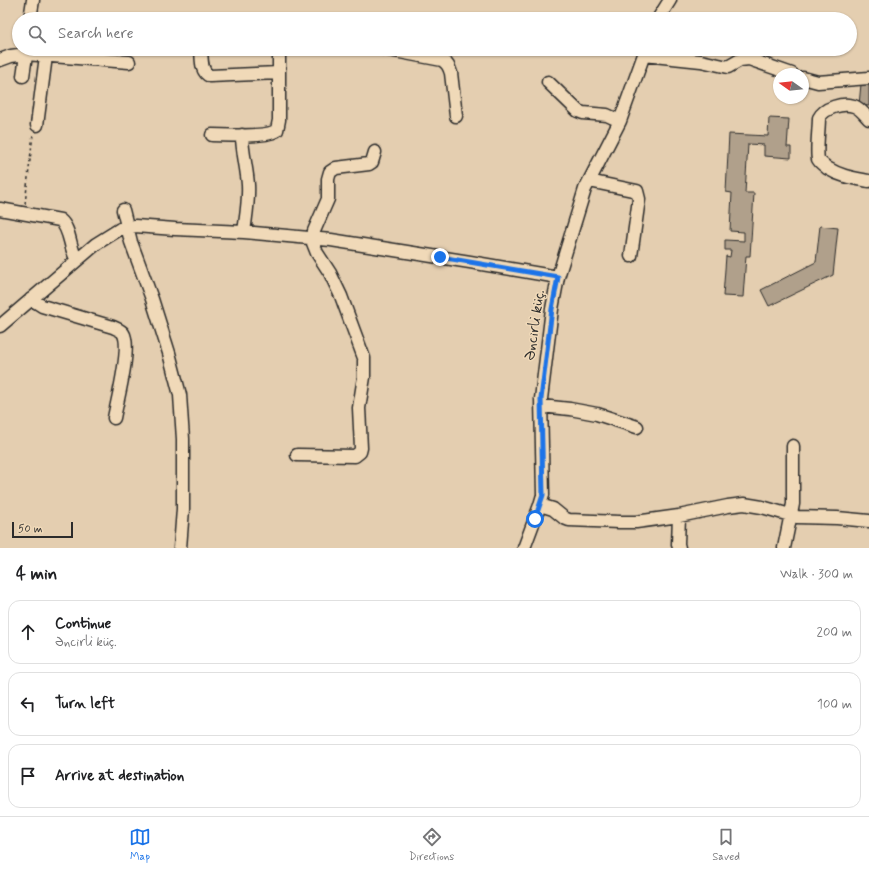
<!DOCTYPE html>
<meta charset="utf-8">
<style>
body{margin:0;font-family:Mynerve,sans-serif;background:#f6f6f6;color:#202124}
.compass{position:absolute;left:773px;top:68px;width:36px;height:36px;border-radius:50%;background:#fff;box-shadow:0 1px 3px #0004;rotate:285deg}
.scale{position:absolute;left:12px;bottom:10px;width:61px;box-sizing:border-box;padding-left:4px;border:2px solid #2b2b2b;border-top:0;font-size:11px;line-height:14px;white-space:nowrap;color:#2b2b2b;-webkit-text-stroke:3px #f0d9b8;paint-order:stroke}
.stop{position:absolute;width:12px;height:12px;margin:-9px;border:3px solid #1a73e8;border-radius:50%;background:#fff}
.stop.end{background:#1a73e8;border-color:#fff;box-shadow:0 1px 4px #0008}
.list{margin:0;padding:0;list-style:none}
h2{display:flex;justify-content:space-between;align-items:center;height:52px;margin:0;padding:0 16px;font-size:17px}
h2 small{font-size:13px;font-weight:400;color:#757577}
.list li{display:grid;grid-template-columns:26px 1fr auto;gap:12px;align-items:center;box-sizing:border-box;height:64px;margin:0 8px 8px;padding:0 8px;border:1px solid #e0e0e0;border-radius:12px}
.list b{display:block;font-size:15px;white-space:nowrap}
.list p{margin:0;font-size:13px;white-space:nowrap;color:#757577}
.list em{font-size:13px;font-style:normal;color:#757577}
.icon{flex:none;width:22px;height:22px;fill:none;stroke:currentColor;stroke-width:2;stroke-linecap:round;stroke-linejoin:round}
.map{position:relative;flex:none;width:869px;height:548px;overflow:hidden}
.search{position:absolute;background:#fff;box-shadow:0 1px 3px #0004;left:12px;right:12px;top:12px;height:44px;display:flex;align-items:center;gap:10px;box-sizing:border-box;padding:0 14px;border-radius:22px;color:#757577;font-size:15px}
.sheet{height:268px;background:#fff}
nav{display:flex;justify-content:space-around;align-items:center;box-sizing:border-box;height:56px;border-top:1px solid #e0e0e0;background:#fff;font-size:11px;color:#757577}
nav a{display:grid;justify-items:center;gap:2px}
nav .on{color:#1a73e8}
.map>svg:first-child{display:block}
.building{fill:#b0a08b;stroke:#2b2b2b}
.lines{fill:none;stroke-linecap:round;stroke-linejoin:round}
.minor-casing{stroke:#2b2b2b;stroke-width:15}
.path{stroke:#2b2b2b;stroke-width:1.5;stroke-dasharray:3 3;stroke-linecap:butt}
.minor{stroke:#f0d9b8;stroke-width:12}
.route{stroke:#1a73e8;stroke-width:5}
.labels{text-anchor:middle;stroke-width:3;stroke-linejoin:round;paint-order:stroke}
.street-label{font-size:15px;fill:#2b2b2b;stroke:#f0d9b8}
</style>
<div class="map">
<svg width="869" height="548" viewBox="0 0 869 548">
<rect width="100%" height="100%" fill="#e4ceb0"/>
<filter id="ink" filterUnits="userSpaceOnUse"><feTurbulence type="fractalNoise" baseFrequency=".025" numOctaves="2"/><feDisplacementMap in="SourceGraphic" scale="8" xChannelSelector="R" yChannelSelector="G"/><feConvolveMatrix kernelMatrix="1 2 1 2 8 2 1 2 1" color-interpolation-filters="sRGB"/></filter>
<g filter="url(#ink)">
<!-- building -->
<path class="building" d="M861 84H869V106L859 105Z
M769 118 789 119 787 147H791V158L764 156V145L748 144 745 193H754L750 256H746L743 297 723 296 726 256 730 257 731 250H725V240L744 241V232L730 231 732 193 726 192 729 134 768 136Z
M820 226 838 228 833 275 769 306 761 290 816 262Z"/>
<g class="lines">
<defs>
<path id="minor" d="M30 19 33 0
M658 19 670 0
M201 49C202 58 200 72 210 76L279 73
M384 49 442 60C448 64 449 67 451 73L456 116
M644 55 701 61 728 67 740 60 749 59 792 74
M0 60 11 56 26 54 129 62
M23 76 27 49
M803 78 818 82 869 78
M548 82 578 111 583 113 607 115 620 121
M869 119C865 115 860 108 854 106 843 102 824 108 819 118 819 128 816 151 818 159 820 163 824 165 827 168 842 177 853 178 869 181
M37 125 46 56
M212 135C226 135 267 138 277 130L279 120V53L280 49
M242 135C242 152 247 168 248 185 249 200 246 216 244 232
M589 181 637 191 639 199 631 256
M0 209 60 220C71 229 69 248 77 260
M123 210 131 242 152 299 169 353 180 395 183 439V509L180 548
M31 299 42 306 113 327C117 329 121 330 123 333 132 346 117 401 114 418
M0 326 96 244 120 229 135 226 175 229 244 232 331 240 470 262 558 277
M541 406 570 409 597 414 637 427
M297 455 355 456 360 452 361 448 359 408 364 377V358L341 296 330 273 317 253 313 243 314 231 328 199V179L330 172 336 168 369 164 372 162 375 152
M540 505 553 509 564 518 569 520 619 522H636L679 516 728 506 744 504 762 507 797 517 837 518 869 521
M679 516 678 544 679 548
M524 548 540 505 543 495 541 399 552 309 558 277 585 189 620 121 646 49
M784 548 793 504V446"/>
</defs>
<!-- minor casing -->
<use href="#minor" class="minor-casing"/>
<!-- path -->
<path class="path" d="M25 204 33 134"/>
<!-- minor -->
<use href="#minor" class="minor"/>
</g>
</g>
<g class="lines" filter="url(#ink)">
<!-- route -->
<path class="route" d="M440 257 558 277 552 309 541 399 543 495 535 519"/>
</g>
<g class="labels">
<!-- street labels -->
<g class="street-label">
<text transform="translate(534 325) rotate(-82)" y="5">Əncirli küç.</text>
</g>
</g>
</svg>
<svg class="compass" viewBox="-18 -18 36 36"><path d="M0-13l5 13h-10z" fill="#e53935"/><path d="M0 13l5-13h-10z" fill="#757577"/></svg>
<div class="scale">50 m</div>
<div class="stop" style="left:535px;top:519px"></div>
<div class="stop end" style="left:440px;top:257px"></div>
<div class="search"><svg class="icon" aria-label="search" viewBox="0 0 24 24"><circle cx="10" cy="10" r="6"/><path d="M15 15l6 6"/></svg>Search here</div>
</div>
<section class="sheet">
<h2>4 min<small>Walk · 300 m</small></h2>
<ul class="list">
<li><svg class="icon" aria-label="ahead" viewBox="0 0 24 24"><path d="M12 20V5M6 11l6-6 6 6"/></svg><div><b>Continue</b><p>Əncirli küç.</p></div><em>200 m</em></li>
<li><svg class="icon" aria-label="left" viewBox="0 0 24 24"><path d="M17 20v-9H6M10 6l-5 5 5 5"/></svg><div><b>Turn left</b></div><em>100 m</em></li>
<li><svg class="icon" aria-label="arrive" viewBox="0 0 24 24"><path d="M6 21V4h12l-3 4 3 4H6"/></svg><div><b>Arrive at destination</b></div></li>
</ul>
</section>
<nav>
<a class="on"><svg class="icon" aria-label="map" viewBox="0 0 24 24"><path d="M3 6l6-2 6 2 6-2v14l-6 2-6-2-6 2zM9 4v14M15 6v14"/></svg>Map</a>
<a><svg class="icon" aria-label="directions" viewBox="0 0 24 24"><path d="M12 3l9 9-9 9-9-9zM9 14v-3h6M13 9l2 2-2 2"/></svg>Directions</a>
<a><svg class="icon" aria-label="saved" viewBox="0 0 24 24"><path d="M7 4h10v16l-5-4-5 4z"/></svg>Saved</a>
</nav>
